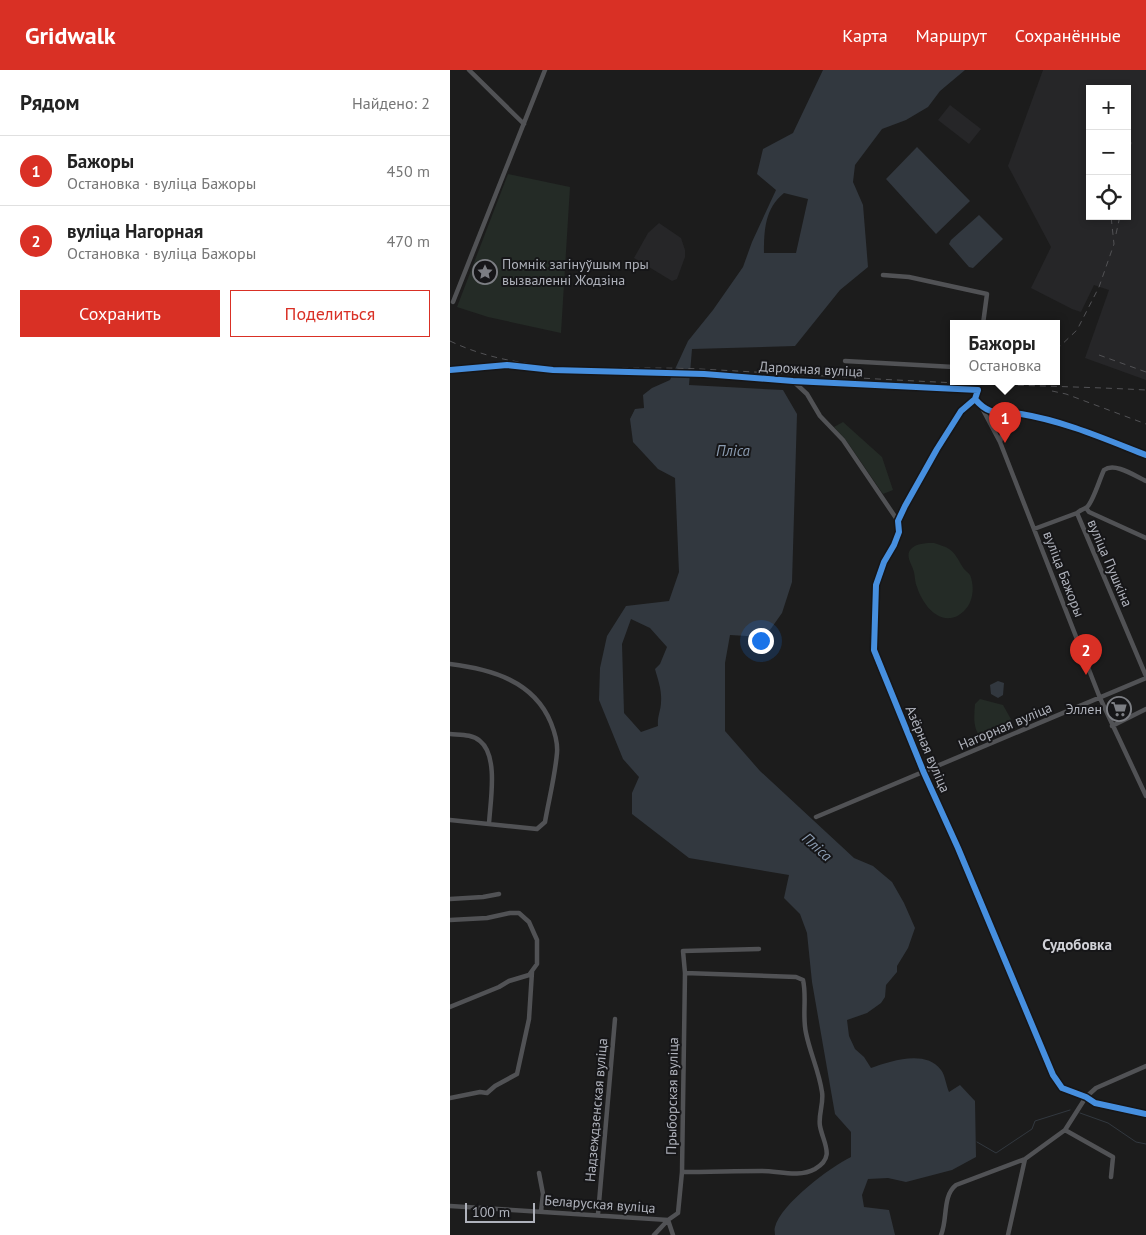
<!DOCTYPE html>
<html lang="ru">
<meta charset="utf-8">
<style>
body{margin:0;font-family:"PT Sans",sans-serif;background:#f6f6f6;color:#222}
.controls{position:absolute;right:15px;top:15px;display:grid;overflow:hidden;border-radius:0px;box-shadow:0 2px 8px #0003}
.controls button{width:45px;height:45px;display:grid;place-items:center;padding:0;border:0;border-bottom:1px solid #e0e0e0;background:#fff;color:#222;font:25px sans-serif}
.scale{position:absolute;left:15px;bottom:12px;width:70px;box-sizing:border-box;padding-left:5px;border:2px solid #afb2bb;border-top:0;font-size:14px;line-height:18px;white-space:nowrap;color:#afb2bb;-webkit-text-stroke:4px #161618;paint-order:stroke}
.you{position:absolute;left:310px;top:570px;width:18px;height:18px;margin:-12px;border:4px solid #fff;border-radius:50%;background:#1a73e8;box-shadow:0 0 0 8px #1a73e833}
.badge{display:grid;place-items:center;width:32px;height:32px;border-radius:50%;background:#d93025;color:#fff;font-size:16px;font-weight:700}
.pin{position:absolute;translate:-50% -41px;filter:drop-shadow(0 1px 2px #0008)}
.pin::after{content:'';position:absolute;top:26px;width:18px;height:15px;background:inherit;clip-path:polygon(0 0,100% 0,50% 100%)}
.popup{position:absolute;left:500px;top:250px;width:110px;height:65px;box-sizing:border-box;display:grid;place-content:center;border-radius:0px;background:#fff;filter:drop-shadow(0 1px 4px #0005);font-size:16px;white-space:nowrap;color:#767676}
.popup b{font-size:19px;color:#222}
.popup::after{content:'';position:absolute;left:50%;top:100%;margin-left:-10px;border:10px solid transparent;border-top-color:#fff}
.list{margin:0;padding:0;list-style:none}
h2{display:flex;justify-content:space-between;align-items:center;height:65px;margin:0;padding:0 20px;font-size:21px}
h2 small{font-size:16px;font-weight:400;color:#767676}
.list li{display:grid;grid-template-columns:32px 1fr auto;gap:15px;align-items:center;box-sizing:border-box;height:70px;padding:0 20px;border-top:1px solid #e0e0e0}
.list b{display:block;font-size:19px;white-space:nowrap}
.list p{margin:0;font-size:16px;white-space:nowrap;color:#767676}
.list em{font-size:16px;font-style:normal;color:#767676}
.actions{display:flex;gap:10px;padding:15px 20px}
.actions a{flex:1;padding:11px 0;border:1px solid #d93025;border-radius:0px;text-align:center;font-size:18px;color:#d93025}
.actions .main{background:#d93025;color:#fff}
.icon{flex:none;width:28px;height:28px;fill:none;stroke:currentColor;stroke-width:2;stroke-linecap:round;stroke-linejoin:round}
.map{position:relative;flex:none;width:696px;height:1165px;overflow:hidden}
header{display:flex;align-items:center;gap:30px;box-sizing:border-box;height:70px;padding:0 25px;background:#d93025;color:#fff}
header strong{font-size:24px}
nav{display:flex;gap:28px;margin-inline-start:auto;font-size:18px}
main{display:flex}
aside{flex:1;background:#fff}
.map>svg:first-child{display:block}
.built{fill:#262628;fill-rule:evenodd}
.green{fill:#242b26}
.water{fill:#32383f;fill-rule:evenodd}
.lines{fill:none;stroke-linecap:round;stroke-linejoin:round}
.stream{stroke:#32383f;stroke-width:1}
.minor{stroke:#515255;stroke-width:4.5}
.rail{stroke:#525255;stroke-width:1;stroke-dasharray:6 5;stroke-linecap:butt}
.cycleway-casing{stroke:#161618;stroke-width:9}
.cycleway{stroke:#468fdf;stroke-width:6}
.labels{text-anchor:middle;stroke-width:4;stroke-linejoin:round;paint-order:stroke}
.poi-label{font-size:14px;fill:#afb2bb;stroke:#161618;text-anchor:start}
.street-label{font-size:14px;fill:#afb2bb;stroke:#161618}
.water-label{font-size:15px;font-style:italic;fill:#8b9cb1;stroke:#161618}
.neighbourhood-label{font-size:15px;font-weight:bold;fill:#d0d1d7;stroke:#161618}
</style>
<header>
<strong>Gridwalk</strong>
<nav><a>Карта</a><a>Маршрут</a><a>Сохранённые</a></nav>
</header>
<main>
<aside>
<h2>Рядом<small>Найдено: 2</small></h2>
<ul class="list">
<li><span class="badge">1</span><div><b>Бажоры</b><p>Остановка · вуліца Бажоры</p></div><em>450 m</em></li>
<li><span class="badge">2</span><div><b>вуліца Нагорная</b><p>Остановка · вуліца Бажоры</p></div><em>470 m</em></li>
</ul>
<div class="actions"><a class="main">Сохранить</a><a>Поделиться</a></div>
</aside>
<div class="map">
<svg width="696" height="1165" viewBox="0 0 696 1165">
<rect width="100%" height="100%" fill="#1c1c1c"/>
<!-- built -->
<path class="built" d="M593 0H696V310L635 288 659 220 644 215 631 242 622 239 581 218 601 177 558 96ZM640 19H677V146H640Z
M500 35 531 59 519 74 488 50Z
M209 153 231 168 235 180V187L227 209 222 211 184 188 198 163Z"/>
<!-- green -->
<path class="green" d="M58 104 120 117 111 263 38 247 7 237Z
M393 352 432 387 443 420 433 424 396 370 384 357Z
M484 473C489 475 495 476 499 479 505 483 508 489 512 496 514 500 518 502 520 505 525 517 523 533 514 541 509 545 507 547 501 548 484 550 472 532 467 517 465 513 465 507 464 502 462 494 454 485 462 478 468 473 477 473 484 473Z
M530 629 553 635 562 651 560 659 535 670C522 663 524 647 525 634Z"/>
<!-- water -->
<path class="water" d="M373 0H515L490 21 478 37 456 50 432 59 405 95 403 112 413 135 418 197 390 220 345 276 242 279 239 315 333 320 347 344 342 512 332 543 315 567 280 565 275 593V661L310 701 404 788 423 796 442 812 454 833 465 858 458 878 447 896V902L436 915 435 927 431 933 417 943 397 950 399 966 405 979 414 987 421 998C440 991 476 979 491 1000 495 1005 496 1015 499 1022L510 1015 525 1031 526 1087 502 1100 456 1112 438 1108 418 1109 412 1125 414 1137 439 1140 445 1165H325C325 1162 324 1160 325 1157 331 1134 380 1097 401 1087V1062L385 1044 362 912 357 863 350 844 334 828 339 805 239 788 182 744V723L189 707 173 689 149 630 150 598 157 566 176 536 219 531 229 502 225 408 208 399 183 372 180 349 185 339 194 338 193 325 202 318 220 310 238 271 263 240 293 197 302 172 326 120 307 104 313 79 343 63ZM334 123 358 129 346 183H314C314 160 315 138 334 123ZM181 549 200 558 217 577 210 594 205 599C208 610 212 620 211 632 211 640 207 647 208 656L191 662 174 643 172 574Z
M467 77 520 131 486 164 436 109Z
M529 145 553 169 523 198 519 197 499 174 501 170Z
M548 611 554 613 553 625 548 628 541 624 540 615Z"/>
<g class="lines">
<!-- stream -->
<path class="stream" d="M630 1043 658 1053 686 1072 696 1074
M527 1072 546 1083 582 1059 585 1051 620 1040"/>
<!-- minor -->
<path class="minor" d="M19 0 74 54
M433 205 459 207 537 224 533 254
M3 232 95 0
M395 291 504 297
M0 300 57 295 103 300 254 304 343 311 528 320 525 329C540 347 550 341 571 344 614 351 655 369 696 385
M343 311 357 324 370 346 393 370 448 451
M525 329 511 341 487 379 455 436 448 451 449 462 444 475 434 492 426 515 424 580 474 703 508 778 603 1005 612 1018 636 1027 645 1033 696 1044
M532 338 550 372 650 628 696 726
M550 372 558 343
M636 438 639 442 696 468
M627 443 696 606
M584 459 627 443C630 440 633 440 637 437 643 432 650 408 654 400 665 392 685 406 696 411
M0 594C41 599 84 611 101 653 105 663 108 672 107 683 105 706 99 729 95 752L87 759 0 750
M662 656 696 639
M0 664C10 665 22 664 30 671 49 686 40 733 39 754
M366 747 696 608
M0 829 33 827 49 824
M0 850 37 848 60 843H69L79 852 87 870V894L79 905 59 911 49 917 0 937
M0 1028 30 1022 37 1023 45 1016 67 1004 79 949 82 902
M615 1060 663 1087 661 1107
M232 1102C259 1102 286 1101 312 1101 330 1101 348 1108 365 1099 386 1087 373 1073 370 1056 368 1045 374 1033 372 1022 369 1001 360 983 356 963 352 945 357 927 353 910L346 907 235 903
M89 1103 93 1124 91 1141
M0 1136 218 1150 204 1165
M148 1144 165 949
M223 1165 218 1150 228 1143 232 1102 235 903 233 881 309 879
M491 1165C498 1149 492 1126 506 1115L575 1089 615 1060 636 1027 646 1018 696 996
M558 1165 575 1089"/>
<!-- rail -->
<path class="rail" d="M677 89 682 69
M666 164 670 146
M0 271C77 308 167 295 250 299 343 304 436 310 530 314 585 316 641 317 696 320
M606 280 627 260 649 217 664 174 661 146
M649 285 696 302
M602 321 616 324 696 354"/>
<defs>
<path id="cycleway" d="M0 300 57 295 103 300 254 304 343 311 528 320 525 329C540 347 550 341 571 344 614 351 655 369 696 385
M525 329 511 341 487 379 455 436 448 451 449 462 444 475 434 492 426 515 424 580 474 703 508 778 603 1005 612 1018 636 1027 645 1033 696 1044"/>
</defs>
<!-- cycleway casing -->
<use href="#cycleway" class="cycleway-casing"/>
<!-- cycleway -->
<use href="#cycleway" class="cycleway"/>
</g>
<!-- icons -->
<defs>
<symbol id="sight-ring" viewBox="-11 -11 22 22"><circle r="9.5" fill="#161618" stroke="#7c7e83" stroke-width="1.5"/><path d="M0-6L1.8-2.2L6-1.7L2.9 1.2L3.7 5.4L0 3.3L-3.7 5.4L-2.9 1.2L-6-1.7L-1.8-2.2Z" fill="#7c7e83"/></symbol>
<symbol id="supermarket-ring" viewBox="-11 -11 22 22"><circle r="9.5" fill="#161618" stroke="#7c7e83" stroke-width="1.5"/><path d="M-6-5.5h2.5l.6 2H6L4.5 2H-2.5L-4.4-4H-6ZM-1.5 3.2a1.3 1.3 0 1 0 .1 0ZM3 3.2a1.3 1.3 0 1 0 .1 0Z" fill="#7c7e83"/></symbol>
</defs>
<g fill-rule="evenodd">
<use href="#sight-ring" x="21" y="188" width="28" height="28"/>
<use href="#supermarket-ring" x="655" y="625" width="28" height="28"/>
</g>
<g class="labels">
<!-- poi labels -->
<g class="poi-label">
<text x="52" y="199">Помнік загінуўшым пры<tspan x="52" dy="16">вызваленні Жодзіна</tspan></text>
<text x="652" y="644" text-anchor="end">Эллен</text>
</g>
<!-- street labels -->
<g class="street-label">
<text transform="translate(361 299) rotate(3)" y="5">Дарожная вуліца</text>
<text transform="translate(660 493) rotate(67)" y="5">вуліца Пушкіна</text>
<text transform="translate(614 504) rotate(69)" y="5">вуліца Бажоры</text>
<text transform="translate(555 656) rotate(-23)" y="5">Нагорная вуліца</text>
<text transform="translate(478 679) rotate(67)" y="5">Азёрная вуліца</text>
<text transform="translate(222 1026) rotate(-89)" y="5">Прыборская вуліца</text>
<text transform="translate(146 1040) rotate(-85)" y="5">Надзеждзенская вуліца</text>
<text transform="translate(150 1134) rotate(4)" y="5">Беларуская вуліца</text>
</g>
<!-- water labels -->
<g class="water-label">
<text x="283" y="386">Пліса</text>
<text transform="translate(367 777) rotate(42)" y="5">Пліса</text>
</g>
<!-- neighbourhood labels -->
<g class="neighbourhood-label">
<text x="627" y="880">Судобовка</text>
</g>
</g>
</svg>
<div class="controls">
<button>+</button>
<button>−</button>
<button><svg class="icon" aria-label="locate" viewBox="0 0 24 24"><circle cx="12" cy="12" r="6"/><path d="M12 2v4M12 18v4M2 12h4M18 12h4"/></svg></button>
</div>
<div class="scale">100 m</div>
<div class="you"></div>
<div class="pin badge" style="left:555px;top:373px">1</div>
<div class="popup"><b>Бажоры</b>Остановка</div>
<div class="pin badge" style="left:636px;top:605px">2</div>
</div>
</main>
